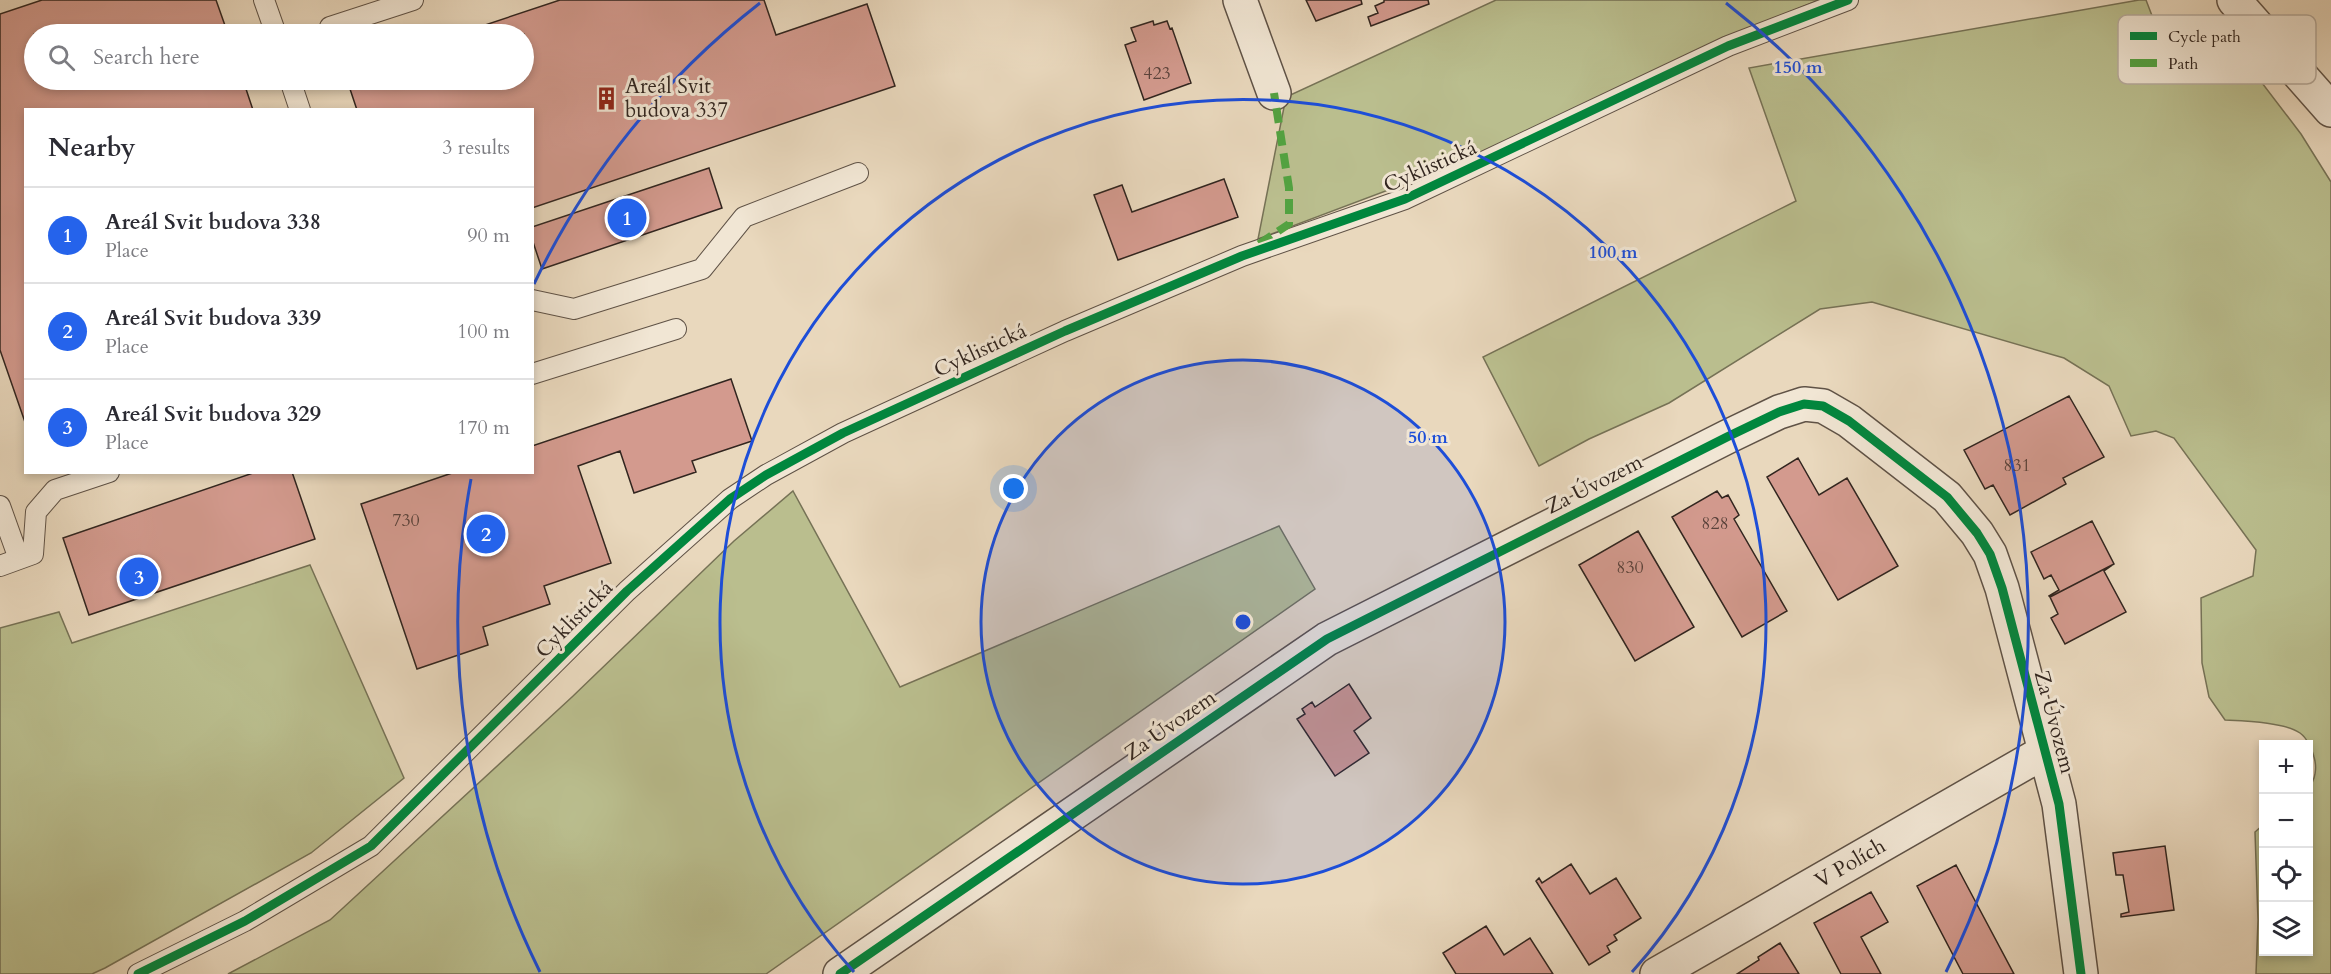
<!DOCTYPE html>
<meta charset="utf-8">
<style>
body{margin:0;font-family:Cardo,serif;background:#f7f7f7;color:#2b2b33}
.controls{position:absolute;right:18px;bottom:18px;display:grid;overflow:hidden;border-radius:0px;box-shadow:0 3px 9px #0003}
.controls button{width:54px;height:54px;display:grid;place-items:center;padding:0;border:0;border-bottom:2px solid #e1e1e2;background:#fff;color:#2b2b33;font:30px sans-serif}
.you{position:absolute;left:1014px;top:489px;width:21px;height:21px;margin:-15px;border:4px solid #fff;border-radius:50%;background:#1a73e8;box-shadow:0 0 0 9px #1a73e833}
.badge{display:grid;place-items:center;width:39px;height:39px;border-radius:50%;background:#2563eb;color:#fff;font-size:20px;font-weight:700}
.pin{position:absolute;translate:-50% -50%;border:3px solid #fff;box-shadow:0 2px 6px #0006}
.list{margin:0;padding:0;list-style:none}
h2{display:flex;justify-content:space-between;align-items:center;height:78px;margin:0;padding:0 24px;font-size:26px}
h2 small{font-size:20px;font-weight:400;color:#7c7c81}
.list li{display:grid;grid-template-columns:39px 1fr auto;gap:18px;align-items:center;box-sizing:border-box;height:96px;padding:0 24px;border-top:2px solid #e1e1e2}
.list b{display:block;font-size:22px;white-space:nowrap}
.list p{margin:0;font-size:20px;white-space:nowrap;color:#7c7c81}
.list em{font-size:20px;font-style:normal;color:#7c7c81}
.icon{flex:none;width:33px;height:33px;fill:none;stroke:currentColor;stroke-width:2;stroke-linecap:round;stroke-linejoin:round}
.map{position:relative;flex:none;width:2331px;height:974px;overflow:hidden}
.search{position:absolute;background:#fff;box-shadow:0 3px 9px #0003;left:24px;top:24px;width:510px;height:66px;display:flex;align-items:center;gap:15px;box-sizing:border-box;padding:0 21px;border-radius:33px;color:#7c7c81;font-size:22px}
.panel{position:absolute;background:#fff;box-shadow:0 3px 9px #0003;left:24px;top:108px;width:510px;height:366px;border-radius:0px}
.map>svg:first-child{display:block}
.green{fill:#babe8e;stroke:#767256;stroke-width:1.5}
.building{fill:#d39a8e;stroke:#31251f;stroke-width:1.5}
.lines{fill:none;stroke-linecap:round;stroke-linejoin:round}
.service-casing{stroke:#5f5246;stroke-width:22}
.minor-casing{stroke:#5f5246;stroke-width:36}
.service{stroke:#f1e6d4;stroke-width:20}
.minor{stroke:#f1e6d4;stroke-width:33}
.quiet{stroke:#52a341;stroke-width:8;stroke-dasharray:15 8;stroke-linecap:butt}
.cycleway-casing{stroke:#f1e6d4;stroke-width:13}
.cycleway{stroke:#00873e;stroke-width:9}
.ring{fill:none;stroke:#1d4ed8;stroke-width:3}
.labels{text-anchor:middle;stroke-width:6;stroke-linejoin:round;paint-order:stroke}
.number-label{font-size:18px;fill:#5a423b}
.poi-label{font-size:21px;fill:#31251f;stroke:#f1e6d4;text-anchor:start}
.street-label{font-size:21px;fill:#31251f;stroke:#f1e6d4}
.key{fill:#f1e6d4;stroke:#b7ac9e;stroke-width:1.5}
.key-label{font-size:16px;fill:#31251f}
.centre{fill:#1d4ed8;stroke:#f1e6d4;stroke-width:3}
.ring-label{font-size:18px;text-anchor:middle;font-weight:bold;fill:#1d4ed8;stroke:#f1e6d4;stroke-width:6;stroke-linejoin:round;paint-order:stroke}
</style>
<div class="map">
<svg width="2331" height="974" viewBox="0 0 2331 974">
<rect width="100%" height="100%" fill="#e9d8bd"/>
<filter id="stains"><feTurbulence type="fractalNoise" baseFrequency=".00333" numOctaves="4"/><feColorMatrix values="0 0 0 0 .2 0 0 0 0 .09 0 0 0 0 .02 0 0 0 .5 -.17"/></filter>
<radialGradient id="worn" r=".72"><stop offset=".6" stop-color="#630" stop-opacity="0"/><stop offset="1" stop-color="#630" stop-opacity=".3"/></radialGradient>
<!-- green -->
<path class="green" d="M1496 0H1819L1722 40 1460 163 1258 239 1286 97Z
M2139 0H2146L2172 68 2227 37 2301 134 2331 182V974H2256L2258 920 2255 832 2263 825 2264 952H2308V788C2316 780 2317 767 2314 757 2312 749 2307 738 2300 733 2284 722 2245 721 2225 720L2209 697 2202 663 2201 598 2253 576 2256 550 2174 438 2156 431 2131 436 2109 386 2064 358 1872 302 1820 309 1669 403 1589 439 1539 466 1483 357 1796 201 1749 68Z
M793 491 900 687 1279 526 1315 589 766 974H228L330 920 572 697 734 541Z
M310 565 404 778 311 853 105 968 92 974H0V628L59 612 72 643Z"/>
<!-- building -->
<path class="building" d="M42 0H216L228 34H34V80H243L253 110H26V425L0 350V14Z
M560 0H764L776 35 867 4 895 86 532 208V110H357L347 80H524V34H458Z
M1306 0H1361L1362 4 1316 21Z
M1384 0H1428L1429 4 1371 26 1368 17 1378 13 1375 6 1384 2Z
M1153 21 1154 25 1167 21 1170 29 1172 28 1191 83 1144 100 1125 45 1136 41 1131 28Z
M709 168 722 208 542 269 532 239V227Z
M1224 179 1238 217 1118 260 1094 195 1122 185 1132 212Z
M731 379 752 441 692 461 696 472 634 493 620 451 578 466 611 563 544 586 550 604 483 627 488 645 417 669 361 504 455 472H532V446Z
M2069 396 2104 457 2063 478 2066 484 2010 515 1993 485 1985 489 1964 450Z
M1798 458 1819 495 1847 478 1898 566 1838 600 1767 477Z
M256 472H292L315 539 89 615 63 538Z
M1717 491 1722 498 1728 495 1739 515 1734 519 1787 611 1742 637 1672 517Z
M2092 521 2114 564 2050 597 2049 596 2059 590 2051 575 2044 579 2031 552Z
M1638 531 1694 627 1635 661 1579 565Z
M2114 564 2104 571 2126 612 2065 644 2051 618 2058 614 2050 597Z
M1349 684 1371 718 1354 731 1369 753 1335 776 1297 719 1305 714 1302 709 1312 702 1315 707Z
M2165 846 2174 910 2121 917V914L2129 912 2123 875H2116L2113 853Z
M1571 864 1590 894 1616 878 1641 918 1614 935 1617 940 1607 946 1610 952 1589 965 1536 881 1539 878 1542 883Z
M1956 865 2014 974H1963L1917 886Z
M1871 892 1888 922 1861 937 1881 974H1841L1814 923Z
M1486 926 1504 955 1530 938 1553 974H1456L1443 953Z
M1780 943 1799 974H1737L1759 960 1758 957Z"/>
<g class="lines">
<defs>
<path id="service" d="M264 0 276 34
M330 27 413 0
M290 80 300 110
M532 300 574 309 702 269 744 217 858 173
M532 374 676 329
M0 506 19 559
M0 566 33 554 36 512 55 490 109 472
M138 974 245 921 371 846 627 591 730 499 766 475 843 433 1065 331 1242 256 1405 199 1728 46 1848 0"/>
<path id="minor" d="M1240 0 1274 93
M2234 0 2331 110
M840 974 1327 639 1727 437 1779 412 1804 404 1823 406 1849 421 1947 497 1977 533 1990 554 2002 588 2059 804 2081 974
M1657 974 2044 752"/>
</defs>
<!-- service casing -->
<use href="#service" class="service-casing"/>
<!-- minor casing -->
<use href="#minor" class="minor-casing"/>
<!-- service -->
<use href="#service" class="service"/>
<!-- minor -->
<use href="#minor" class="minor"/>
<!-- quiet -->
<path class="quiet" d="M1259 244 1289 224V188L1274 93"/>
<defs>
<path id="cycleway" d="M138 974 245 921 371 846 627 591 730 499 766 475 843 433 1065 331 1242 256 1405 199 1728 46 1848 0
M840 974 1327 639 1727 437 1779 412 1804 404 1823 406 1849 421 1947 497 1977 533 1990 554 2002 588 2059 804 2081 974"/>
</defs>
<!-- cycleway casing -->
<use href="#cycleway" class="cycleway-casing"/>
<!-- cycleway -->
<use href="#cycleway" class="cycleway"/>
</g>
<!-- distance rings -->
<circle cx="1243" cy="622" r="262" fill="#1d4ed8" fill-opacity=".12"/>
<g class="ring">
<circle cx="1243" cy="622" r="262"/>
<path d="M854 972A523 523 0 1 1 1632 972"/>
<path d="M540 972A785 785 0 0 1 471 479M534 284A785 785 0 0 1 760 3M1726 3A785 785 0 0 1 1946 972"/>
</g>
<!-- icons -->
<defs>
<symbol id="building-bare" viewBox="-9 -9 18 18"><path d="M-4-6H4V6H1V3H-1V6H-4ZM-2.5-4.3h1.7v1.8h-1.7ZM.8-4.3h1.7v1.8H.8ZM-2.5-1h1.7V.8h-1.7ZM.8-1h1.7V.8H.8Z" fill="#8f2418" stroke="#f1e6d4" stroke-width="2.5" paint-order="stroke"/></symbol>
</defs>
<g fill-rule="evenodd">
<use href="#building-bare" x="590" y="82" width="33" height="33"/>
</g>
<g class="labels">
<!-- number labels -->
<g class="number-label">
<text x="1157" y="79">423</text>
<text x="2017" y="471">831</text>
<text x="406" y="526">730</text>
<text x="1715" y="529">828</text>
<text x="1630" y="573">830</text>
</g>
<!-- poi labels -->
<g class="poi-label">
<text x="625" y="93">Areál Svit<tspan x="625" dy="24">budova 337</tspan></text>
</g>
<!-- street labels -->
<g class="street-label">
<text transform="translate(1430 166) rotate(-24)" y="7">Cyklistická</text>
<text transform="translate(980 350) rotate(-25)" y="7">Cyklistická</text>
<text transform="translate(1594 484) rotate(-27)" y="7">Za Úvozem</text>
<text transform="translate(574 619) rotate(-45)" y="7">Cyklistická</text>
<text transform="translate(2055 722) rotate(75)" y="7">Za Úvozem</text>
<text transform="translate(1170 725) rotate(-35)" y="7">Za Úvozem</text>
<text transform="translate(1850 863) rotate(-30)" y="7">V Polích</text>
</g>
</g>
<!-- legend -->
<rect x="2118" y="15" width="198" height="69" rx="9" class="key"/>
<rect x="2130" y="32" width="27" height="8" fill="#00873e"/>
<rect x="2130" y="59" width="27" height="8" fill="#52a341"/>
<g class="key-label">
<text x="2168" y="42">Cycle path</text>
<text x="2168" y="69">Path</text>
</g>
<circle cx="1243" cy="622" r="9" class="centre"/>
<g class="ring-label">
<text x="1798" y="73">150 m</text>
<text x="1613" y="258">100 m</text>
<text x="1428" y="443">50 m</text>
</g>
<rect width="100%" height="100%" filter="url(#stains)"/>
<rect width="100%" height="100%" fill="url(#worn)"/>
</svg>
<div class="controls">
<button>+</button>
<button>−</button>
<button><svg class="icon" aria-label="locate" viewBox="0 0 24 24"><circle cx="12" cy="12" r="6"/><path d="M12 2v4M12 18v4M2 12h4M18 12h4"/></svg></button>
<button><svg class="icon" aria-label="layers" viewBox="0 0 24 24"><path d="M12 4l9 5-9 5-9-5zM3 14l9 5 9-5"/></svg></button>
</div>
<div class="you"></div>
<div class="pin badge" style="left:627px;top:218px">1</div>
<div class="pin badge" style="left:486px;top:534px">2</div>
<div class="pin badge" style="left:139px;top:577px">3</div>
<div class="search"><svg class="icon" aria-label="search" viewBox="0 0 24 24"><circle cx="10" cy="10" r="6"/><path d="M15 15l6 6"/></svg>Search here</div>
<section class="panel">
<h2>Nearby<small>3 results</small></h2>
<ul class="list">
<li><span class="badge">1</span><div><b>Areál Svit budova 338</b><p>Place</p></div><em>90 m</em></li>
<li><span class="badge">2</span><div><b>Areál Svit budova 339</b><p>Place</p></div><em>100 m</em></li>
<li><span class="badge">3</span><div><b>Areál Svit budova 329</b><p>Place</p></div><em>170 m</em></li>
</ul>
</section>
</div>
